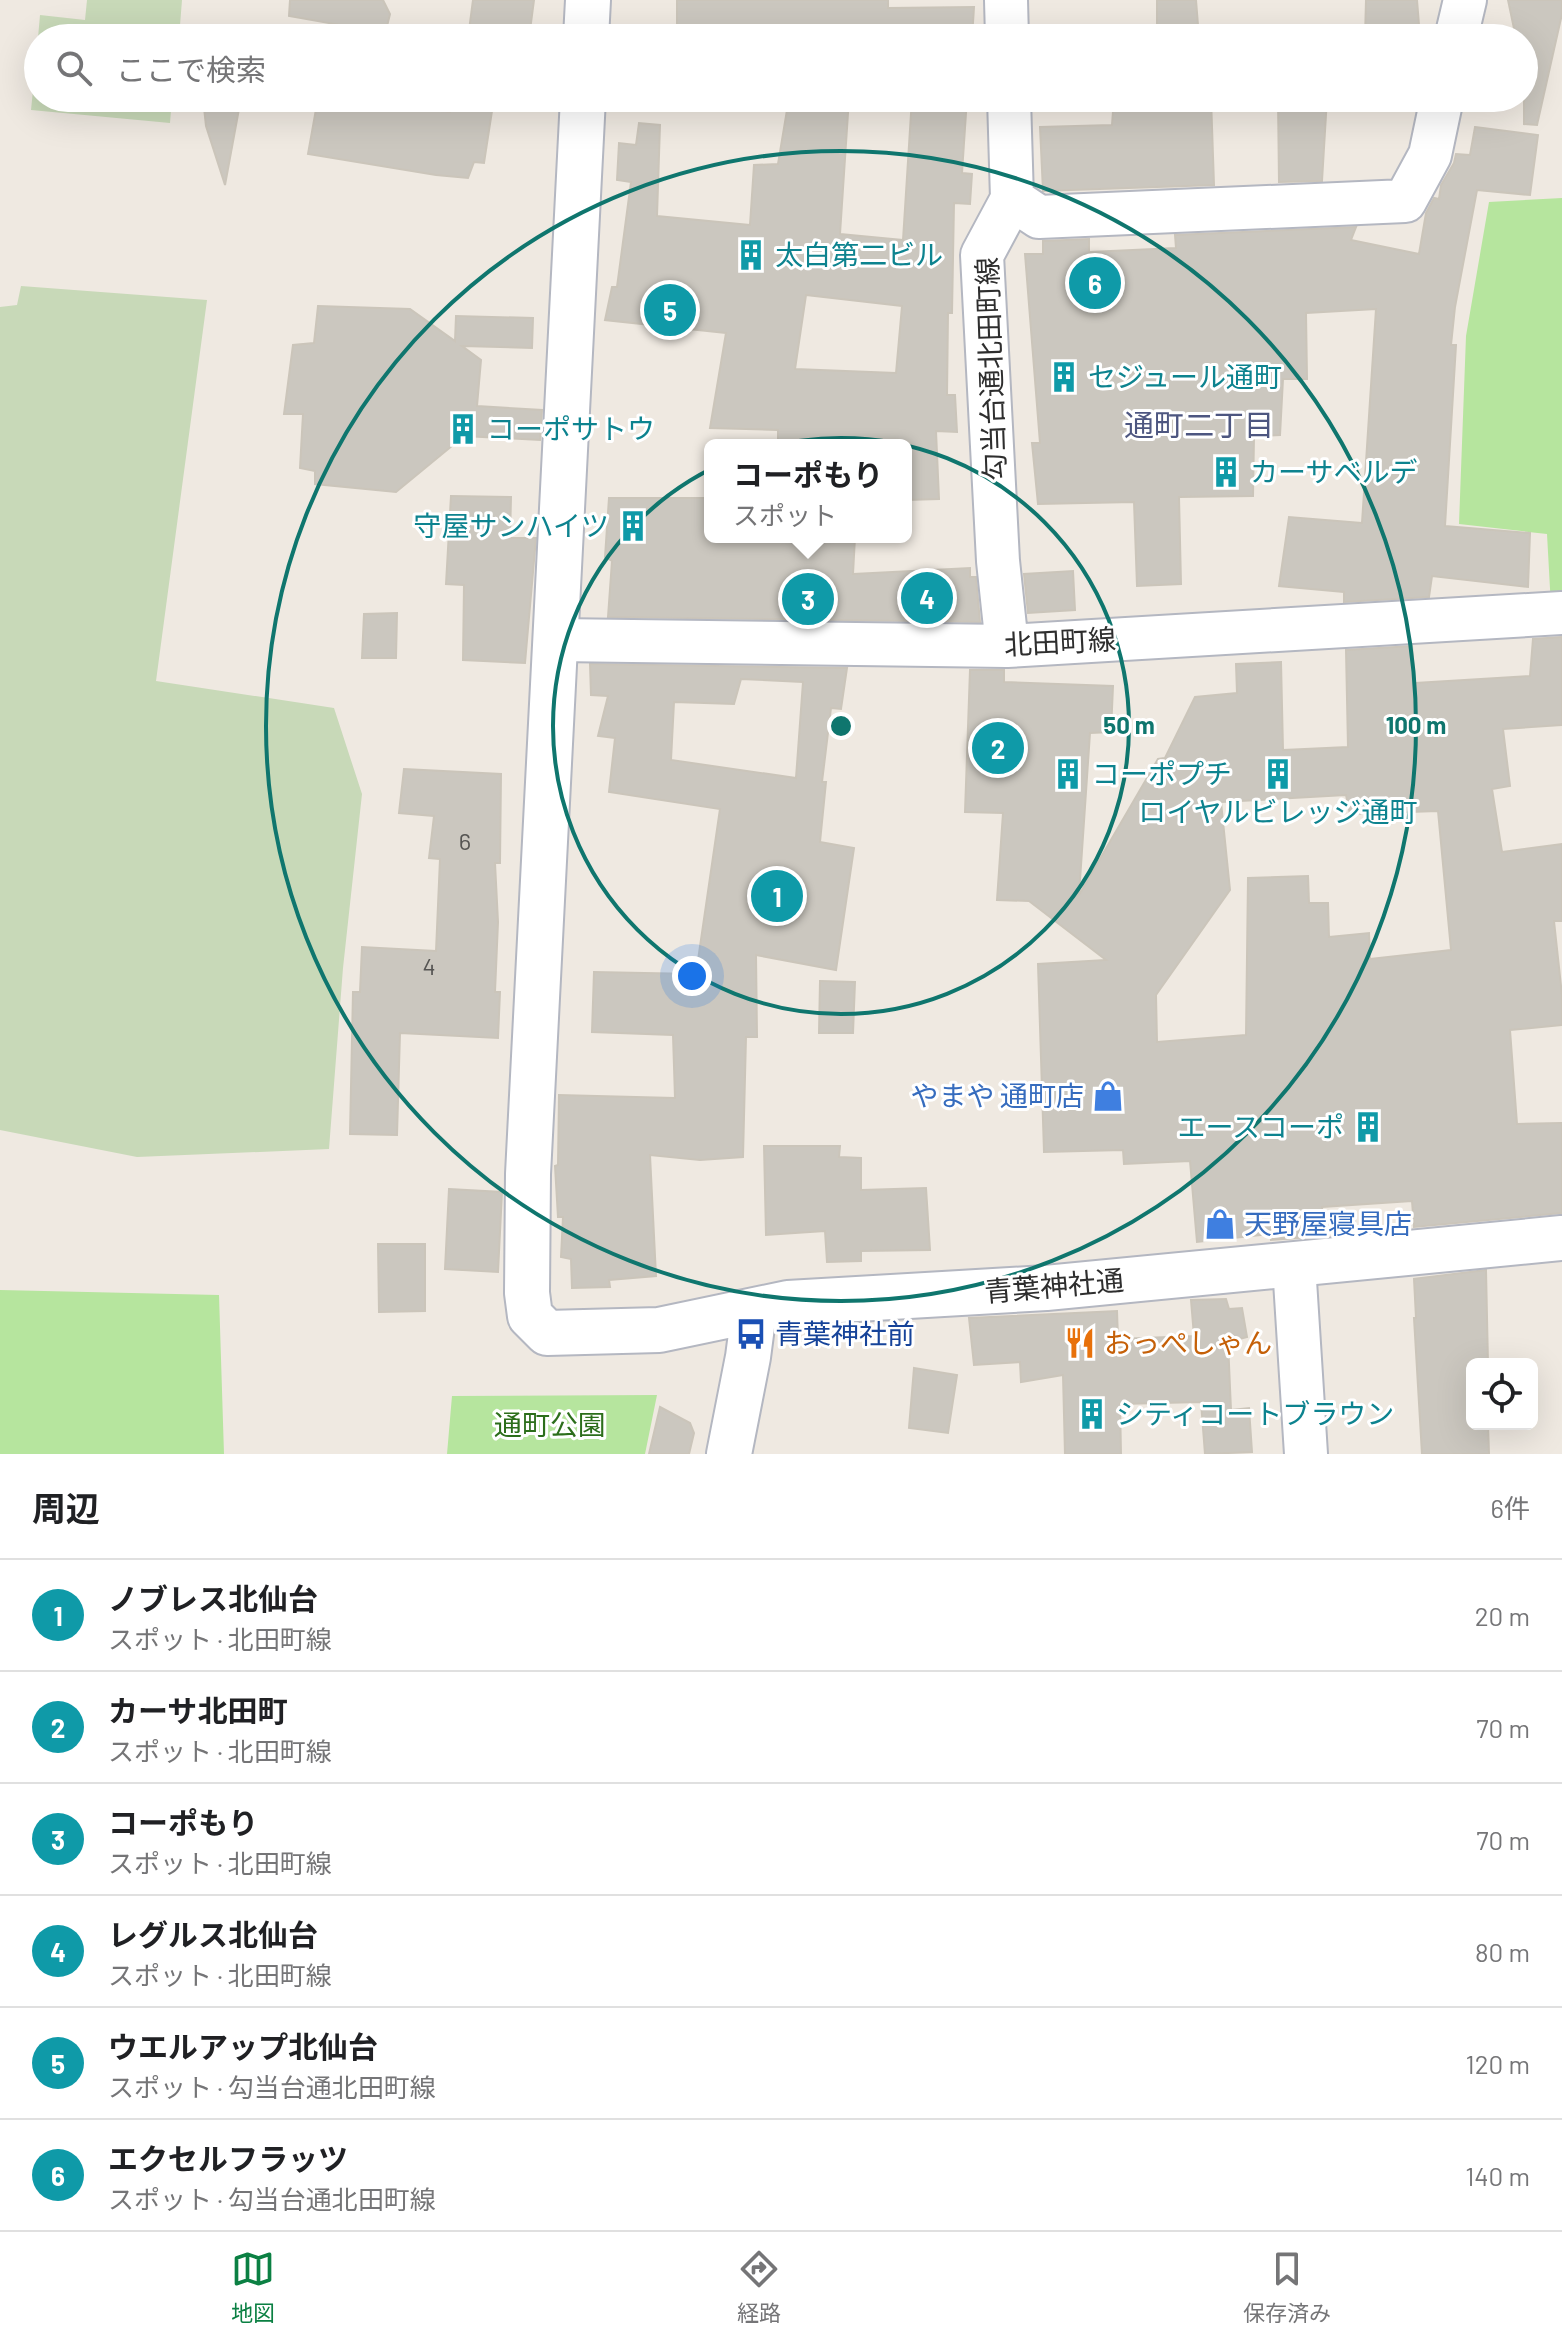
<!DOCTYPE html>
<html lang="ja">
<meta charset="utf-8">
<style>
body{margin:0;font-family:Barlow,"Noto Sans JP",sans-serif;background:#f6f6f6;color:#202124}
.controls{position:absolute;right:24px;bottom:24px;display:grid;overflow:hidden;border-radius:12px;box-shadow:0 8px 32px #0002}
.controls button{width:72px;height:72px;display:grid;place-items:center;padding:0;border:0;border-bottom:2px solid #e0e0e0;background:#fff;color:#202124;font:40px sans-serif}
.you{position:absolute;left:692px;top:976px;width:28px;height:28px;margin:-20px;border:6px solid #fff;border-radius:50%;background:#1a73e8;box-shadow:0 0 0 12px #1a73e833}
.badge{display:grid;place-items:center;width:52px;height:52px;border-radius:50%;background:#0b8043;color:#fff;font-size:26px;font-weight:700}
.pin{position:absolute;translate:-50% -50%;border:4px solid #fff;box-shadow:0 2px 8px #0006}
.popup{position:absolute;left:704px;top:439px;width:208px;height:104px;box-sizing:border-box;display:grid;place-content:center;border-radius:12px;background:#fff;filter:drop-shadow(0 2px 6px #0005);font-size:26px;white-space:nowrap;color:#757577}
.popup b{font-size:30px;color:#202124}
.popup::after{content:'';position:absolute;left:50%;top:100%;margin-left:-16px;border:16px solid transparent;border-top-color:#fff}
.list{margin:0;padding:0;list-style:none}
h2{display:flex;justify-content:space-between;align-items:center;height:104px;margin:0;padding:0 32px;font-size:34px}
h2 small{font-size:26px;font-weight:400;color:#757577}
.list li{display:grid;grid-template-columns:52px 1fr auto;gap:24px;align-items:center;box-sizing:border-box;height:112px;padding:0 32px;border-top:2px solid #e0e0e0}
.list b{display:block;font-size:30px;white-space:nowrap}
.list p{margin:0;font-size:26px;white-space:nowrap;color:#757577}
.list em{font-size:26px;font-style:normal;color:#757577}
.icon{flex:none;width:44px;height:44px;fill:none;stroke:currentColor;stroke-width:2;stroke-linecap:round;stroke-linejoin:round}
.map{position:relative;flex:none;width:1562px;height:1454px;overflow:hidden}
.search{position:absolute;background:#fff;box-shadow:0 8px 32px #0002;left:24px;right:24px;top:24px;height:88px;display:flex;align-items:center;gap:20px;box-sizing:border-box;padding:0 28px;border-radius:44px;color:#757577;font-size:30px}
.sheet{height:776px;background:#fff}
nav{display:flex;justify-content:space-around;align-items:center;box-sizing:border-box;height:112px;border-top:2px solid #e0e0e0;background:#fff;font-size:22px;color:#757577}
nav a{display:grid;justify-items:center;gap:4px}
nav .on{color:#0b8043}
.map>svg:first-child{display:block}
.green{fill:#b6e59e}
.cemetery{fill:#c8d9b8}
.building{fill:#cbc7bf;stroke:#cbc5ba;stroke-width:2;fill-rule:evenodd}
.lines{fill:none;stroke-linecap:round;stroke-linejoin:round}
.street-casing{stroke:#b4b7c1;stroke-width:46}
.secondary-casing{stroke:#b4b7c1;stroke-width:48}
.street{stroke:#fff;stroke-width:42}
.secondary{stroke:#fff;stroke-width:44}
.ring{fill:none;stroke:#0f766e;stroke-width:4}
.labels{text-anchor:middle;stroke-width:6;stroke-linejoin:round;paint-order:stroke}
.number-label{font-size:24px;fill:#555452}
.culture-label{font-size:28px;fill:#0d838f;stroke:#fff;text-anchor:start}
.street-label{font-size:28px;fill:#2e2e2e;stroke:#fff}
.shop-label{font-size:28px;fill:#366cbe;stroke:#fff;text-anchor:end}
.transit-label{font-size:28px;fill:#164399;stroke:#fff;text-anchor:start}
.food-label{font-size:28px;fill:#c56008;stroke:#fff;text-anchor:start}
.park-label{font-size:28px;fill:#2c6e1b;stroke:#fff}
.neighbourhood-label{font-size:30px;fill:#4d5680;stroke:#fff}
.centre{fill:#0f766e;stroke:#fff;stroke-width:4}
.ring-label{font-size:24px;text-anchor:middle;font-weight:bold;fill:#0f766e;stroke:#fff;stroke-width:6;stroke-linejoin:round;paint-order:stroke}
</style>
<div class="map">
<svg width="1562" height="1454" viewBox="0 0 1562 1454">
<rect width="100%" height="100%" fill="#efe9e1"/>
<!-- green -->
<path class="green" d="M1562 198V606L1551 607 1547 534 1459 524 1466 336 1489 202Z
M0 1290 219 1295 224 1454H0Z
M657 1395 645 1454H447L452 1396Z"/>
<!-- cemetery -->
<path class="cemetery" d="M87 0H182L179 38H38L40 15 85 20Z
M38 41V98H172L170 123 31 110Z
M21 286 207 300 156 681 334 708 362 794 343 968 329 1149 137 1157 0 1130V307L17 305Z"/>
<!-- building -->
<path class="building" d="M290 0H383L390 14 384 38H352V35L344 33 346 26 289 16Z
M473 0H534L529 38H468Z
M677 0H888V8L974 7 972 38H835L833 30 677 27Z
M1157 0H1196L1199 38H1157Z
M1366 0H1417L1419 25 1407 31V38H1365Z
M1508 0H1562V14L1537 125 1524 124V38H1516Z
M203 98H241L225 185 206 126Z
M318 98 450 112 452 98H494L484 163 474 162 468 178 436 175 308 154Z
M789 98H849L840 234 903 240 912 98H967L962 173 972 174 970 204 954 203 952 313H948L947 395H955L957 432 936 431 939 499 906 500V445H778V430L710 428 726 333 605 320 612 287H617L631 182 617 180 619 143 636 145 639 123 660 125 657 216 750 225 754 165 778 164ZM806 295 902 306 896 373 795 369Z
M1114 98H1211L1214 185 1043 191 1040 127 1112 125Z
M1278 98H1327L1322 181 1279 182Z
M1475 127 1538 135 1530 195 1477 190 1455 307 1451 345H1456L1445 526 1530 533 1528 587 1432 576 1429 597 1344 602V592L1279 586 1289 517 1362 523 1376 309 1306 313 1307 379H1283L1280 435 1254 436 1253 496 1179 497 1181 584 1137 586 1134 502 1038 504 1032 443H1040L1025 254H1043V241L1089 239V252L1176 248 1175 235 1356 227 1351 240 1419 254 1426 213 1434 198 1439 199 1441 185 1454 163 1456 154 1470 155Z
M318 306 410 309 455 341 456 316 533 318 532 348 462 346 481 360 477 406 542 410 540 440 464 436 396 492 315 484V471L300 468 303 414H284L293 345 314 343Z
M451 496 511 497 510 538H536L525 663 463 660 464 585 446 584Z
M609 498H710V537H855L853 574 970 568V577H976L980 622 608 617 612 561 605 557Z
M1073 571 1075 610 1028 613 1024 574Z
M397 613 396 658H362L364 614Z
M1562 637V725L1503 729 1510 786 1492 789 1502 852 1562 844V921H1554L1562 995V1025L1510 1030 1517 1124 1562 1123V1213L1414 1227 1412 1201 1322 1207 1324 1236 1271 1240 1270 1234 1197 1242 1190 1161 1124 1164 1123 1150 1044 1152 1038 964 1106 960 1029 901 997 900 1003 813 965 812 970 670H1004V682L1113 686 1111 732 1090 733 1079 895 1158 759 1165 758 1195 697 1237 693 1236 664 1281 662 1283 750 1348 747 1346 650 1412 646 1415 683 1530 676 1533 639ZM1346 795 1350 814 1438 811 1451 950 1370 959 1369 933 1329 937 1328 903H1309L1308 876 1248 878 1246 1035 1157 1042 1156 995 1230 890 1221 802Z
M590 664 847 668 841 709 831 708 822 782H826L820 842 854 848 836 970 756 955 757 1037H746L743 1157 700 1160 650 1155 656 1276 609 1280 610 1287 572 1288 571 1259 561 1257 563 1217H558L555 1166 558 1165 559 1095 675 1098 673 1035 592 1032 594 972 696 974 720 809 609 792 615 738 598 736 608 696 591 695ZM741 679 803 682 796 778 671 760 674 702 734 704Z
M404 769 501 774 500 863H495L498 922 495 992H500L498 1038 400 1033 397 1135 350 1134 353 992H360L362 947 436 951 440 859 429 858 434 816 399 813Z
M820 981 855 982 853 1033H819Z
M764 1146H840L839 1157 861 1158V1190L926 1188 930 1250 861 1251V1261L827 1262 825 1231 766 1235Z
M449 1189 502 1192 498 1272 445 1269Z
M378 1244H425V1311L379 1312Z
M1486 1270 1488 1364H1472V1424H1488L1489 1454H1422L1414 1318H1416L1414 1279Z
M1226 1299 1229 1309 1242 1308 1247 1337 1228 1342 1231 1410 1249 1408 1252 1452 1205 1454 1201 1402 1120 1404 1121 1454H1065L1063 1375 1021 1382 1020 1362 974 1365 969 1318 1117 1311 1118 1339 1194 1336 1191 1300Z
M914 1368 957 1375 948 1433 909 1428Z
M660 1407 690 1423 694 1433 689 1454H649Z"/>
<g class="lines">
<defs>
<path id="street" d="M1006 0 1007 38
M1456 38 1465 0
M1012 199 1039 217 1405 201 1430 155 1442 98
M557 640 1007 646 1562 613
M1007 646 998 561 982 255 1012 199 1009 98
M1294 1265 1306 1454"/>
<path id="secondary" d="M586 38 588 0
M583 98 528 1174 527 1293 530 1316 547 1333 659 1330 788 1303 1046 1288 1562 1238
M729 1454 748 1357 754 1311"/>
</defs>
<!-- street casing -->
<use href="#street" class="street-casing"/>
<!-- secondary casing -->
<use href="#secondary" class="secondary-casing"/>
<!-- street -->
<use href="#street" class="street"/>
<!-- secondary -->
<use href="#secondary" class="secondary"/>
</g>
<!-- distance rings -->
<g class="ring">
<circle cx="841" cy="726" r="288"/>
<circle cx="841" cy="726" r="575"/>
</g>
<!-- icons -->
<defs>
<symbol id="building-bare" viewBox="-9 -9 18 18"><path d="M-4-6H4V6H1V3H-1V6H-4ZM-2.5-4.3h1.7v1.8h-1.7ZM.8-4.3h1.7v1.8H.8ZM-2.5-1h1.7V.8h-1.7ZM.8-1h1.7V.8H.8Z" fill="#0f9aa8" stroke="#fff" stroke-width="2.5" paint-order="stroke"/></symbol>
<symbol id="shop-bare" viewBox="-9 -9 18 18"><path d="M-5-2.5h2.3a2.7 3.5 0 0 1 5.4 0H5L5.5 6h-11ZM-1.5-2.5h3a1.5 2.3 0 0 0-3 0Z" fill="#3f7fe0" stroke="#fff" stroke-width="2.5" paint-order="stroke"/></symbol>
<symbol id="bus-bare" viewBox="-9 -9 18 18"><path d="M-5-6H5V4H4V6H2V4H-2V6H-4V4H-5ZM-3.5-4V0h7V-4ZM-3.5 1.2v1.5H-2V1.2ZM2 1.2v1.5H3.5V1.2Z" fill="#1a4fb4" stroke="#fff" stroke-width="2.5" paint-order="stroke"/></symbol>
<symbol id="restaurant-bare" viewBox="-9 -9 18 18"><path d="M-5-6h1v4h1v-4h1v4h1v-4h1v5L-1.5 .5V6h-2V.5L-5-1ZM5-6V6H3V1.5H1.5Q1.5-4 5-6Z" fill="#e8710a" stroke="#fff" stroke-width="2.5" paint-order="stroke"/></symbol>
</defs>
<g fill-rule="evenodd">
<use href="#building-bare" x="729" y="233" width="44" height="44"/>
<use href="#building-bare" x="1042" y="355" width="44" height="44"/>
<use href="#building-bare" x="441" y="407" width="44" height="44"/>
<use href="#building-bare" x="1204" y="450" width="44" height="44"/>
<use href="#building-bare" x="611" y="504" width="44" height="44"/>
<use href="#building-bare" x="1046" y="752" width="44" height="44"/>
<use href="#building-bare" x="1256" y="752" width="44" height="44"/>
<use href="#shop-bare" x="1086" y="1074" width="44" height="44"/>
<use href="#building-bare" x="1346" y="1105" width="44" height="44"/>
<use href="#shop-bare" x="1198" y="1202" width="44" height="44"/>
<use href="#bus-bare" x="729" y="1312" width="44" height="44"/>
<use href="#restaurant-bare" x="1058" y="1321" width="44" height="44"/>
<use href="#building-bare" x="1070" y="1392" width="44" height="44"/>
</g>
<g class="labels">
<!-- number labels -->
<g class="number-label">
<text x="465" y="850">6</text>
<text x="429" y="975">4</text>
</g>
<!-- culture labels -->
<g class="culture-label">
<text x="775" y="265">太白第二ビル</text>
<text x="1088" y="387">セジュール通町</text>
<text x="487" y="439">コーポサトウ</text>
<text x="1250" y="482">カーサベルデ</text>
<text x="609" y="536" text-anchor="end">守屋サンハイツ</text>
<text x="1092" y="784">コーポプチ</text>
<text x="1278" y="822" text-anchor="middle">ロイヤルビレッジ通町</text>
<text x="1344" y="1137" text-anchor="end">エースコーポ</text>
<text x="1116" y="1424">シティコートブラウン</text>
</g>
<!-- street labels -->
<g class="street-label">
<text transform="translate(991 369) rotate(-92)" y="10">勾当台通北田町線</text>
<text transform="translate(1060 642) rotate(-3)" y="10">北田町線</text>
<text transform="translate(1054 1286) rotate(-5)" y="10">青葉神社通</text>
</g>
<!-- shop labels -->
<g class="shop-label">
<text x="1084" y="1106">やまや 通町店</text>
<text x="1244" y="1234" text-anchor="start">天野屋寝具店</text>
</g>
<!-- transit labels -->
<g class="transit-label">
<text x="775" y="1344">青葉神社前</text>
</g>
<!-- food labels -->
<g class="food-label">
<text x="1104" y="1353">おっぺしゃん</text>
</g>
<!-- park labels -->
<g class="park-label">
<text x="550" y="1435">通町公園</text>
</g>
<!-- neighbourhood labels -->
<g class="neighbourhood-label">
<text x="1199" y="436">通町二丁目</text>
</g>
</g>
<circle cx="841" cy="726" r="12" class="centre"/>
<g class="ring-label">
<text x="1129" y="734">50 m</text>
<text x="1416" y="734">100 m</text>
</g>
</svg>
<div class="controls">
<button><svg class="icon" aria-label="locate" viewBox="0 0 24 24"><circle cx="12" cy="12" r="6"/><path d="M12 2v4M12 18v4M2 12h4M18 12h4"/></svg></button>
</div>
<div class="you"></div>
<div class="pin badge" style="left:777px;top:896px;background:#0f9aa8">1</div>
<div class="pin badge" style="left:998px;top:748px;background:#0f9aa8">2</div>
<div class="pin badge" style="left:808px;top:599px;background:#0f9aa8">3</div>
<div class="popup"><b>コーポもり</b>スポット</div>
<div class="pin badge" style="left:927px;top:598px;background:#0f9aa8">4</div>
<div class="pin badge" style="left:670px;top:310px;background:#0f9aa8">5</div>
<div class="pin badge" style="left:1095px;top:283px;background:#0f9aa8">6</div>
<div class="search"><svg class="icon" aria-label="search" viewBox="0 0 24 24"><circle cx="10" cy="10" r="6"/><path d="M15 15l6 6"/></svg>ここで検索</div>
</div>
<section class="sheet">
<h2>周辺<small>6件</small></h2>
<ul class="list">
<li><span class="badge" style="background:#0f9aa8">1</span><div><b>ノブレス北仙台</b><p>スポット · 北田町線</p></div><em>20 m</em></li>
<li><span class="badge" style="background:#0f9aa8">2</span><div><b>カーサ北田町</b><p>スポット · 北田町線</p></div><em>70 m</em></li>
<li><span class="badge" style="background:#0f9aa8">3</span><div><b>コーポもり</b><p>スポット · 北田町線</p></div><em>70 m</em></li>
<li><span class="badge" style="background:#0f9aa8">4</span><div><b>レグルス北仙台</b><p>スポット · 北田町線</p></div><em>80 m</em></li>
<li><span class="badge" style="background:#0f9aa8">5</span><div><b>ウエルアップ北仙台</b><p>スポット · 勾当台通北田町線</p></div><em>120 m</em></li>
<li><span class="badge" style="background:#0f9aa8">6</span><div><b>エクセルフラッツ</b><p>スポット · 勾当台通北田町線</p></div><em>140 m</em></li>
</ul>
</section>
<nav>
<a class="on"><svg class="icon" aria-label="map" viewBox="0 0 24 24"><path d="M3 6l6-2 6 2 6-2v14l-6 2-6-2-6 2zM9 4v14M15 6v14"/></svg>地図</a>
<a><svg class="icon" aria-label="directions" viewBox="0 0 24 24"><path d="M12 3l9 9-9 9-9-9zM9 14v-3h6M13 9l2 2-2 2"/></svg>経路</a>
<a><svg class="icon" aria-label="saved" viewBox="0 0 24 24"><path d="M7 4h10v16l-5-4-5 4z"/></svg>保存済み</a>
</nav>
